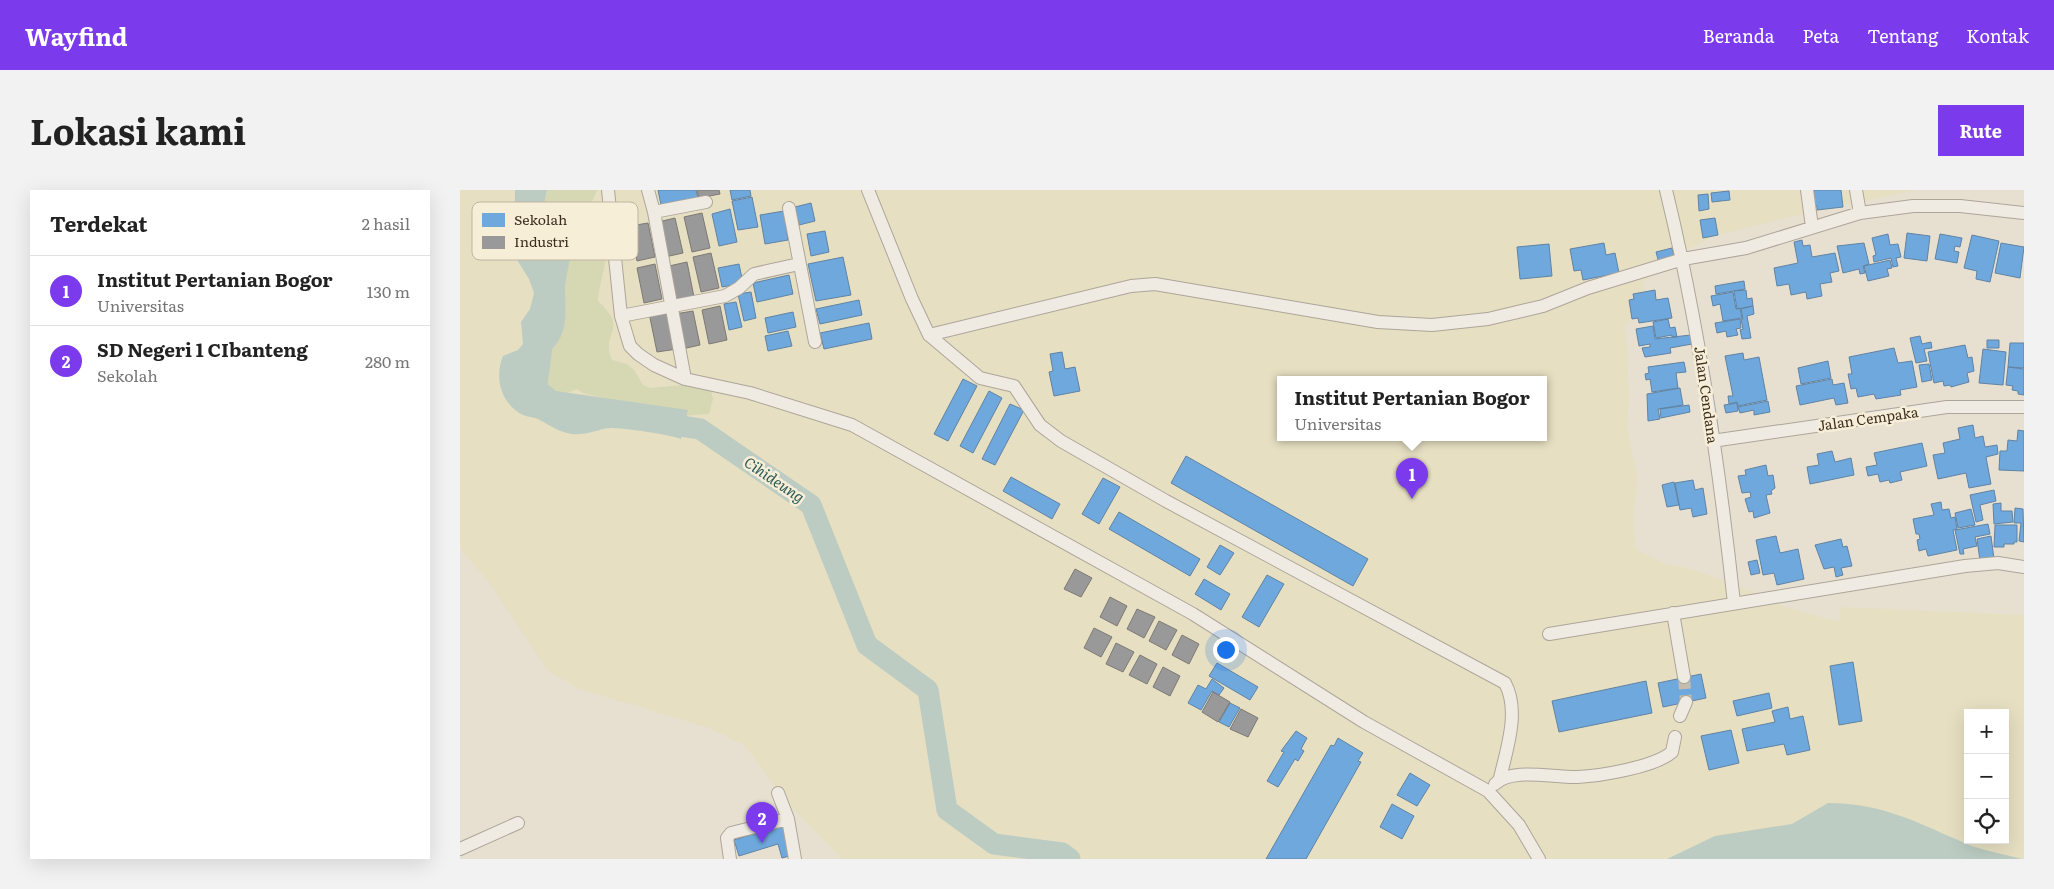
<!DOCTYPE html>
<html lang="id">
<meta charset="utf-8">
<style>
body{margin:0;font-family:Literata,serif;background:#f2f2f2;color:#222}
.controls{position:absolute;right:15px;bottom:15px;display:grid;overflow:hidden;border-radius:0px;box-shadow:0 5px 20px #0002}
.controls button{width:45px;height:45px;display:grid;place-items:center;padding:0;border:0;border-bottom:1px solid #e0e0e0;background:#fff;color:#222;font:25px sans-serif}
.you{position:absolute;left:765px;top:459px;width:18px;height:18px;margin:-12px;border:4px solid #fff;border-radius:50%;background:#1a73e8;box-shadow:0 0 0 8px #1a73e833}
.badge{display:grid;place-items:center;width:32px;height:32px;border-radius:50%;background:#7c3aed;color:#fff;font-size:16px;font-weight:700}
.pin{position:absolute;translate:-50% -41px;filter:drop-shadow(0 1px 2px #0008)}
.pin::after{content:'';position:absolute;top:26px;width:18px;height:15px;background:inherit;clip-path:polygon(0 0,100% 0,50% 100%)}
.popup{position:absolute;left:817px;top:186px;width:270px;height:65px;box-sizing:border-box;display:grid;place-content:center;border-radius:0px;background:#fff;filter:drop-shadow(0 1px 4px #0005);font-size:16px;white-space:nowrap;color:#767676}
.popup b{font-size:19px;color:#222}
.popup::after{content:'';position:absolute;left:50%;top:100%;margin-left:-10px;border:10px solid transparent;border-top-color:#fff}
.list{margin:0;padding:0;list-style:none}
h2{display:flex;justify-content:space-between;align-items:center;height:65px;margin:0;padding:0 20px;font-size:21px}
h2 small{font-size:16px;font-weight:400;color:#767676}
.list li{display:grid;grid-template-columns:32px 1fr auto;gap:15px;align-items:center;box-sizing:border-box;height:70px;padding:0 20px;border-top:1px solid #e0e0e0}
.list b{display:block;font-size:19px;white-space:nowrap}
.list p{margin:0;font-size:16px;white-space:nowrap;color:#767676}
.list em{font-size:16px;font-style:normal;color:#767676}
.icon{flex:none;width:28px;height:28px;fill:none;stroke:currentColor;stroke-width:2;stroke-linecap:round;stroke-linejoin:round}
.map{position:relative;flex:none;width:1564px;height:669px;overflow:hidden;border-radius:0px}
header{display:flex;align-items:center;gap:30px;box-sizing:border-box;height:70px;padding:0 25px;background:#7c3aed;color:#fff}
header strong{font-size:24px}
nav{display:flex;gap:28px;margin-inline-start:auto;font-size:18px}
.intro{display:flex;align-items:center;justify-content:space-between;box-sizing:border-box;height:120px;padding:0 30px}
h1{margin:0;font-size:35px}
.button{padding:12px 22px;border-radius:0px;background:#7c3aed;color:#fff;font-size:18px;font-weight:700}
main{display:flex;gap:30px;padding:0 30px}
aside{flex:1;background:#fff;border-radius:0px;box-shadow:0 5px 20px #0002}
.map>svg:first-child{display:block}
.farmland{fill:#e6dfc2;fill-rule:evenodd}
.green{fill:#d6d7b3}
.water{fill:#bcccc2}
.schools{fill:#6fa8dc;stroke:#6083a4}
.industry{fill:#999;stroke:#7d7975}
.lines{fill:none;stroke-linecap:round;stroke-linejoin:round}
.river{stroke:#bcccc2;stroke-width:21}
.minor-tunnel{stroke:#c5bcae;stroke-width:12;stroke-dasharray:12 6;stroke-linecap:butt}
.minor-casing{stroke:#ada599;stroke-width:14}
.minor{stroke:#efebe3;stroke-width:12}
.labels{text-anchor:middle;stroke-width:5;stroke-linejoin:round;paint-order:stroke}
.street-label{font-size:14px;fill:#3d2e20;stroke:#f7eed8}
.water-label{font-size:15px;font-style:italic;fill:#2f5d5a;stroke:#f7eed8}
.key{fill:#f7eed8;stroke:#bfb4a1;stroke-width:1}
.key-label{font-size:14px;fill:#3d2e20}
</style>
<header>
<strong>Wayfind</strong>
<nav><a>Beranda</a><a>Peta</a><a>Tentang</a><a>Kontak</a></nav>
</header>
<div class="intro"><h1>Lokasi kami</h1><a class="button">Rute</a></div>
<main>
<aside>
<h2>Terdekat<small>2 hasil</small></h2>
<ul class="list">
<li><span class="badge">1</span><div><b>Institut Pertanian Bogor</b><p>Universitas</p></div><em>130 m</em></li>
<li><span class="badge">2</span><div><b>SD Negeri 1 CIbanteng</b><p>Sekolah</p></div><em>280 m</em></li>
</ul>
</aside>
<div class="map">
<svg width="1564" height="669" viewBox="0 0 1564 669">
<rect width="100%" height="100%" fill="#e7e0d1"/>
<!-- farmland -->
<path class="farmland" d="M0 0H1456L1325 28 1255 46 1204 71 1183 93 1186 114 1164 137 1167 152 1169 209 1167 237 1178 290 1173 330 1176 359 1205 374 1232 379 1298 404 1325 417 1379 432 1381 417 1564 425V669H382L327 613 285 556 249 538 119 499 88 481 28 391 3 363 0 356ZM821 190H1083V248H821ZM1508 523H1545V650H1508Z"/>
<!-- green -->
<path class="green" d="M87 0H137L133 10 123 22C128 35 140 33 147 52 150 62 138 98 138 111 171 142 139 141 152 170L167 174 174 180 183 195 190 198 233 194 251 201 253 209 249 224 220 226 123 203 117 199 99 206C72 180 81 176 100 148L90 64 82 45 85 38 83 20Z"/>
<!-- water -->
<path class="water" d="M55 0H87C81 24 83 40 98 60H106L110 67C109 78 105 88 105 99 105 115 108 134 99 150 93 161 81 165 74 175L84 191 96 201 228 220 221 249C208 244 164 238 150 238 138 239 125 246 112 244 99 242 89 235 78 229 73 227 68 227 63 225 41 214 34 188 43 166L58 160 63 154 61 132 70 119 74 103 69 89 54 65Z
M1368 613C1423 613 1458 633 1507 654 1524 661 1544 664 1562 669H1207L1255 646 1332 634Z"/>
<!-- schools -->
<path class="schools" d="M198 0H236L238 8 201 15Z
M270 0H290L291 6 272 10Z
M1350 0H1381L1383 17 1357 20V16L1352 17Z
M1269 1 1270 10 1252 12 1251 3Z
M1248 4 1249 19 1239 21 1238 5Z
M292 7 298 37 278 40 272 11Z
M351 13 355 31 339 35 335 17Z
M270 19 277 52 259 56 252 24Z
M324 21 328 50 305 54 300 25Z
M1255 28 1258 45 1243 48 1240 30Z
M365 41 369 62 351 66 347 44Z
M1447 43 1470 46 1467 71 1444 68Z
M1428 44 1430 55 1438 54 1441 67 1436 68 1438 76 1433 77 1431 68 1414 72 1413 66 1416 65 1412 48Z
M1480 44 1502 48 1500 57 1495 56 1494 61 1499 62 1497 73 1475 69Z
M1512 45 1539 51 1530 92 1516 89 1517 81 1504 78Z
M1342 50 1343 56 1350 55 1352 67 1375 63 1379 81 1370 83 1372 92 1360 94 1362 106 1347 109 1346 102 1331 105 1329 94 1317 96 1314 78 1338 73 1334 52Z
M1144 53 1146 65 1155 63 1159 83 1123 90 1121 80 1114 81 1110 59Z
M1404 53 1409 74 1403 76 1405 83 1400 84 1399 79 1383 83 1377 56Z
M1541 53 1564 57 1560 88 1535 83Z
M1089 54 1092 86 1060 89 1057 57Z
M1212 58 1215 69 1199 73 1196 62Z
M383 67 391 105 356 111 348 74Z
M1430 70 1432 78 1427 79 1429 86 1408 91 1404 76Z
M279 74 283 93 262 97 258 78Z
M329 85 333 104 297 112 293 93Z
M1284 91 1285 99 1256 104 1255 96Z
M1195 100 1196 110 1208 108 1212 128 1179 133 1178 128 1172 129 1169 110 1174 109 1173 104Z
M1286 100 1287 109 1292 108 1293 116 1277 119 1274 101Z
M291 102 296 128 284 131 278 104Z
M1273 102 1276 119 1280 118 1282 128 1263 131 1260 114 1253 116 1251 106Z
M399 110 402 125 360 134 356 119Z
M276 112 282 137 269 140 264 114Z
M1293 116 1294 124 1287 126 1291 148 1282 149 1280 140 1283 139 1281 129H1283L1281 119Z
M333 122 336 137 308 143 305 128Z
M1208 129 1210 138 1215 137 1217 147H1212V145L1196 148 1193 132Z
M1280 129 1281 138 1276 139 1278 145 1267 147 1266 141 1257 143 1255 133Z
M409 133 412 149 364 159 360 143Z
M1193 136 1195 149 1231 145 1232 154 1210 158 1211 163 1185 167 1182 158 1190 157V154L1179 156 1176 139Z
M328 141 332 156 308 161 305 146Z
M1460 146 1462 154 1471 152 1472 158 1464 159 1467 171 1456 173 1450 148Z
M1527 150H1539V158H1527Z
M1550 153H1564V178L1548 177Z
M1505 155 1508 168 1512 167 1514 181 1507 183 1509 192 1491 197 1490 195 1484 196 1483 191 1474 193 1468 162Z
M1434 158 1438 173 1452 171 1457 197 1440 200 1441 205 1416 209 1414 204 1398 207 1396 198 1391 199 1388 184H1392L1389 167Z
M1523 159 1546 162 1543 195 1519 193Z
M602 162 605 179 615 177 620 201 594 206 589 182 593 181 590 164Z
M1283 163 1284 170 1299 167 1307 210 1278 216 1277 212 1269 214 1268 206H1273L1265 166Z
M1368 171 1371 188 1341 194 1338 178Z
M1224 172 1226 182 1216 183 1218 198 1192 202 1190 189 1186 190 1185 184 1189 183 1188 177Z
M1469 174 1472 190 1462 192 1459 175Z
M1548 177 1564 179V205L1558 204V201L1552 200 1553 196 1546 195Z
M503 189 517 196 488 251 474 244Z
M1372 189 1373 195 1384 193 1388 213 1376 215 1374 208 1340 215 1336 196Z
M1220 198 1223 215 1198 219 1200 229 1188 231 1187 204Z
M529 201 542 208 513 263 500 256Z
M1308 211 1310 222 1294 225V220L1280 223 1278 217Z
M1277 213 1278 221 1266 223 1264 215Z
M550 214 564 220 535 275 522 269Z
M1229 215 1230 222 1201 228 1200 219Z
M1513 235 1515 248 1523 246 1525 257 1537 255 1538 264 1526 267 1531 294 1509 298 1506 283 1478 289 1473 265 1485 263 1483 253 1500 249 1498 238Z
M1558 240 1564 241V281L1539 280 1540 261H1547L1548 250 1557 251Z
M1462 253 1467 276 1440 282 1442 290 1430 293 1429 290 1420 292 1418 284 1408 286 1406 277 1417 275 1414 263Z
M1372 261 1375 272 1391 268 1394 285 1350 294 1347 277 1359 275 1357 264Z
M726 266 908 369 893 396 711 293Z
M1306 275 1308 286 1313 285 1315 298 1311 301 1312 304 1306 305 1310 323 1294 328 1293 321 1289 322 1285 309 1291 307 1290 302 1282 303 1278 286 1286 285 1285 280Z
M551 287 600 314 592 329 543 301Z
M643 288 660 297 639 334 622 324Z
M1233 290 1235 300 1243 298 1247 324 1233 327 1231 318 1220 320 1215 293Z
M1214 292 1219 315 1207 317 1202 295Z
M1534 300 1536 311 1520 315 1523 330 1516 332 1510 305Z
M1481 312 1482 320 1489 319 1491 328 1495 327 1497 339 1493 340 1497 360 1468 366 1466 359 1459 361 1457 350 1460 349 1459 344H1456L1453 329 1474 325 1471 314Z
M1541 313V321H1552L1553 332 1534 334 1533 314Z
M1555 318 1563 319 1564 352 1559 351 1561 333H1554Z
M1511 319 1515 335 1498 338 1495 323Z
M659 322 740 369 730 386 649 339Z
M1528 334 1530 344 1515 347 1517 356 1503 359 1504 364H1500L1495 340Z
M1535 335H1557V352H1554V354H1544V357H1534Z
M1316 346 1320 363 1338 359 1344 389 1317 395 1314 383 1303 385 1296 350Z
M1531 346 1534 369 1520 371 1517 349Z
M1381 349 1383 357 1387 356 1392 376 1381 378 1383 385 1376 387 1374 377 1364 379 1355 355Z
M760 355 774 363 760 385 747 377Z
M1297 370 1300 383 1291 385 1288 372Z
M807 385 824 394 799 437 782 427Z
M744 389 770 404 761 420 735 404Z
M1393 472 1402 531 1379 535 1370 476Z
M757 473 798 497 790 510 749 486Z
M1241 484 1246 508 1203 517 1198 493Z
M752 489 764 498 759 505 752 501 741 520 728 513 738 495 746 499Z
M1186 491 1192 523 1099 542 1092 511Z
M1309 503 1312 518 1277 526 1273 511Z
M770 513 780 518 769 537 759 532Z
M1328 517 1330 529 1343 526 1350 560 1327 565 1324 554 1287 561 1282 539 1315 532 1312 521Z
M1271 540 1279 573 1249 580 1241 546Z
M836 541 847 548 841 559 844 561 838 571 835 569 818 597 807 591 824 562 821 561Z
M878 548 903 563 898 571 901 572 846 669H806L871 555 874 556Z
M950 583 970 595 957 616 937 605Z
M932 614 954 626 942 649 920 637Z
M325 634 333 665 322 668 318 654 279 666 274 650Z"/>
<!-- industry -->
<path class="industry" d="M237 0H259L260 4 239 8Z
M242 23 250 58 232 62 224 27Z
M215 28 223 63 205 67 198 32Z
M188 33 195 67 177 71 170 36Z
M251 63 259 98 241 102 233 67Z
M227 72 234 107 216 110 209 76Z
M195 74 202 109 184 113 177 78Z
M260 116 267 150 249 154 242 120Z
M209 119 217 159 197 162 189 123Z
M233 121 240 155 222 159 215 124Z
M615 379 632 388 621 407 604 399Z
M650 407 667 416 657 436 640 427Z
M677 419 695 427 684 448 667 439Z
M699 431 717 440 706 460 689 451Z
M634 438 652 447 641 467 624 458Z
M722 445 739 454 729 474 712 465Z
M656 453 674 462 663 482 646 474Z
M680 465 697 474 687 494 669 485Z
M703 477 720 486 710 506 693 497Z
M753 502 770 512 758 532 742 522Z
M781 519 798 528 788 547 770 539Z"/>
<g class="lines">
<!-- river -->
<path class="river" d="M75 210 83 149 82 139
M195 232 240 239 351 315 407 455 468 500 487 620 534 654 602 663 610 669"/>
<!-- minor-tunnel -->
<path class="minor-tunnel" d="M1224 487 1226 512"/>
<defs>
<path id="minor" d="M148 0 161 126 170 156 178 164 194 175 225 189 290 203 392 235 733 424 904 532 1028 601 1059 635 1079 669
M188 0 194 22 246 12
M408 0 452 109 469 145 671 96 695 94 918 132 972 135 1028 129 1083 116 1128 98 1223 69 1286 58 1400 23 1453 16H1500L1564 23
M1206 0C1239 135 1259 274 1274 413
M1347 0 1352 37
M1396 0 1400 23
M329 18 355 152
M194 22 225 189
M161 126 265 106 279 98 294 84 339 74
M469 145 520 188 554 196 580 235 601 251 706 311 1045 493C1060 521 1047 558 1040 588
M1252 251 1487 217H1564
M1213 423 1224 487
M1089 444 1505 376 1538 373 1564 377
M1220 526 1226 512
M1035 594C1051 577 1094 588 1117 587 1140 586 1195 577 1212 562L1215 547
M318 603 328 629 335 669
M0 659 58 633
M270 669 267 648 271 643 328 629"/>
</defs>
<!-- minor casing -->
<use href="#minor" class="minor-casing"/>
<!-- minor -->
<use href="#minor" class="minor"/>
</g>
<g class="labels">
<!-- street labels -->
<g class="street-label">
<text transform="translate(1246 205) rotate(82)" y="5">Jalan Cendana</text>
<text transform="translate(1408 229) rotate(-8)" y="5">Jalan Cempaka</text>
</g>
<!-- water labels -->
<g class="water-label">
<text transform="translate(314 290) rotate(34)" y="5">Cihideung</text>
</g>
</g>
<!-- legend -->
<rect x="12" y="12" width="166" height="58" rx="8" class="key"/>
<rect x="22" y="23" width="23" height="14" fill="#6fa8dc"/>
<rect x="22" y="46" width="23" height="13" fill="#999"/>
<g class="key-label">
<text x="54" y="35">Sekolah</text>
<text x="54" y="57">Industri</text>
</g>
</svg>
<div class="controls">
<button>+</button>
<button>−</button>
<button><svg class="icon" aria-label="locate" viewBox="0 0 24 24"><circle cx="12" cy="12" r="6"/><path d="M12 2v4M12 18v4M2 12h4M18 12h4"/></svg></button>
</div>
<div class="you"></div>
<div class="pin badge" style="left:952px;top:309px">1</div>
<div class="popup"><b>Institut Pertanian Bogor</b>Universitas</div>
<div class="pin badge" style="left:302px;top:653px">2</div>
</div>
</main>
